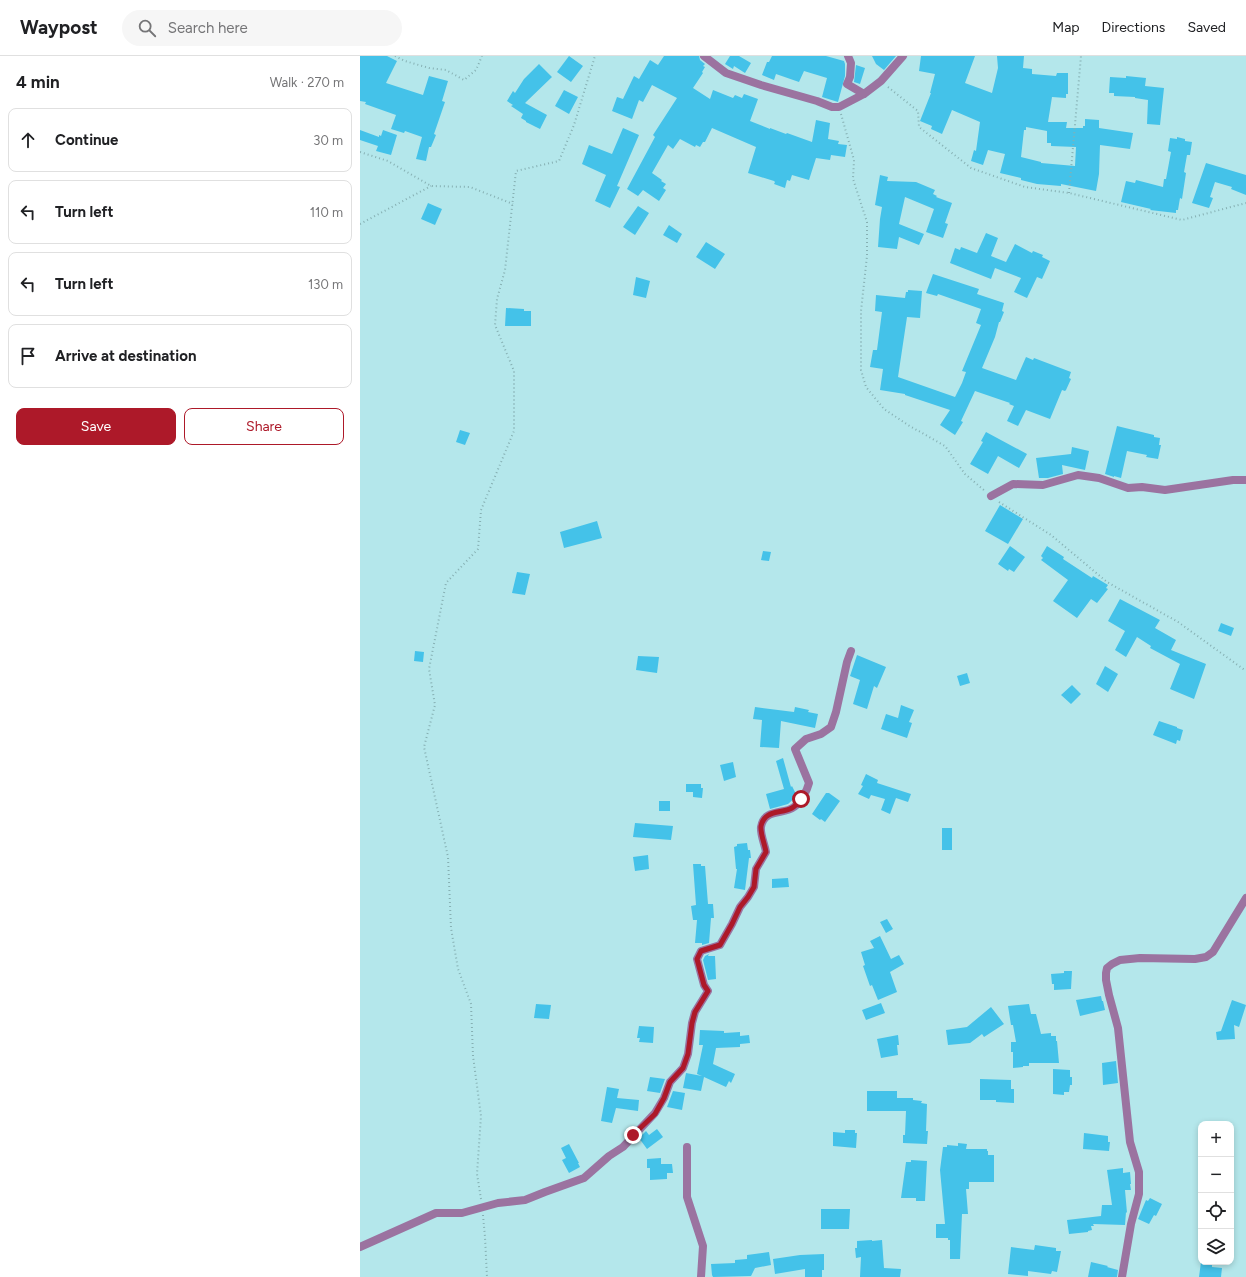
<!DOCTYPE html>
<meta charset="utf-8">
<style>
body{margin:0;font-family:Figtree,sans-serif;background:#f6f6f6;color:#202124}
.controls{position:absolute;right:12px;bottom:12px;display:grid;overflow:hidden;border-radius:8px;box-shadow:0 2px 6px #0003}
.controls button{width:36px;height:36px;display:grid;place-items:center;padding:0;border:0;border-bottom:1px solid #e0e0e0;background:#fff;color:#202124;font:20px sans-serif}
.stop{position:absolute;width:12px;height:12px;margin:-9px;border:3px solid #ad1929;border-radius:50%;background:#fff}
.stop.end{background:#ad1929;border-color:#fff;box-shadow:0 1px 4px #0008}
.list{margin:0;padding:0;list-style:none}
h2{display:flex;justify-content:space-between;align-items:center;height:52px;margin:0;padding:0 16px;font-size:17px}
h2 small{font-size:13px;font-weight:400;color:#757577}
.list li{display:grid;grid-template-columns:26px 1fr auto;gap:12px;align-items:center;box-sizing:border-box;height:64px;margin:0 8px 8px;padding:0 8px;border:1px solid #e0e0e0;border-radius:8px}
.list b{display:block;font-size:15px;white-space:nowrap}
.list em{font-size:13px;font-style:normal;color:#757577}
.actions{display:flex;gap:8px;padding:12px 16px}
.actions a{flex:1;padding:9px 0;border:1px solid #ad1929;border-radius:8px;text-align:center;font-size:14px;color:#ad1929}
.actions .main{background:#ad1929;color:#fff}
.icon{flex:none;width:22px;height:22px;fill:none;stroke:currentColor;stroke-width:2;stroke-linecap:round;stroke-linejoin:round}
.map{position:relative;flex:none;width:886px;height:1221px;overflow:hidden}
header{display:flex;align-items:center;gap:24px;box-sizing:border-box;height:56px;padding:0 20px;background:#fff;border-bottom:1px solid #e0e0e0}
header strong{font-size:19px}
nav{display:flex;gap:22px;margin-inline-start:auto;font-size:14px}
.search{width:280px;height:36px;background:#f6f6f6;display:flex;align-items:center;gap:10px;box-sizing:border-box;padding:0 14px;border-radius:22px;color:#757577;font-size:15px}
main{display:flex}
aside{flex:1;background:#fff}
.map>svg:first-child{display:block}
.building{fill:#44c2e9;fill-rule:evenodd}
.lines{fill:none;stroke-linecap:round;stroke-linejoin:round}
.path{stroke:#86b0b3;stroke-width:2;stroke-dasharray:1 3;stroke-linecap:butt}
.minor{stroke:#9b73a0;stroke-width:8}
.route{stroke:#ad1929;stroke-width:5}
</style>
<header>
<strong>Waypost</strong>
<div class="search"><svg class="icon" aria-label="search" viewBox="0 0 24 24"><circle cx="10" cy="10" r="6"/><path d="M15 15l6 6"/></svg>Search here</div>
<nav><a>Map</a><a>Directions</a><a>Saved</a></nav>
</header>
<main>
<aside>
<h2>4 min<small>Walk · 270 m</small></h2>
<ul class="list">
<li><svg class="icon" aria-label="ahead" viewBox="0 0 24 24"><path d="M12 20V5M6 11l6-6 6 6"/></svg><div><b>Continue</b></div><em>30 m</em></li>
<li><svg class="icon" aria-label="left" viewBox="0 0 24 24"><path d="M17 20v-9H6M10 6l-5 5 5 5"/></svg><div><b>Turn left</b></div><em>110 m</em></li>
<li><svg class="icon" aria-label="left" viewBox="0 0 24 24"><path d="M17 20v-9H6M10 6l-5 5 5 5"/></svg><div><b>Turn left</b></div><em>130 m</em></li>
<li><svg class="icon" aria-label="arrive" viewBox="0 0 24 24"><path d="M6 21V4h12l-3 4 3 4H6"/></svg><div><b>Arrive at destination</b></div></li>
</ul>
<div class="actions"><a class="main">Save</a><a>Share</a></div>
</aside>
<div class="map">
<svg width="886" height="1221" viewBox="0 0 886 1221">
<rect width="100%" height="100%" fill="#b4e7eb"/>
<!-- building -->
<path class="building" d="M0 0H27L37 5 26 27 63 39 69 20 88 25 82 45 85 46 74 78 76 79 71 91H69L66 105 56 103 62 81 45 75 44 77 31 73 36 59 5 48 6 46 0 45Z
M209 0 223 10 211 26 197 16Z
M304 0H339L340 4 345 8 343 10 345 11 342 16 343 17 333 32 350 43 353 34 373 42 375 39 382 42 384 38 398 43 390 65 410 73V72L426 78 427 77 452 86 456 64 470 67 468 83 479 85 478 88 487 89 485 101 471 99 470 104 456 102 449 124 432 119 430 125 427 124 425 132 414 128 415 126 414 125 388 117 396 91 352 72 345 86H343L340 91 336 89 335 91 320 83 313 93 308 89 292 117 302 124 301 125 306 128 303 132 306 134 299 145 283 134 278 140 267 133 295 81 293 79 317 42 292 29 283 46 279 44 272 63 252 55 257 41 263 43 274 20 279 23 290 4 298 9Z
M370 0H379L391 7 385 17 374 10 373 13 365 8Z
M412 0H466L484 5 485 8V20L478 46 462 41 467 22 444 15 439 26 416 18 414 24 402 19 407 6H409Z
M512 0H536L524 14 516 8Z
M561 0H615L605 27 632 37 638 12 637 0H664L663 12 672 13V18L696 20 697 17H708V38H706V42L692 41 688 66H707L706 72H723V70H725V63L739 64V72L773 77 770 93 740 89 739 118 736 135 701 128V130L677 128 661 124V122L640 117 645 98 628 94 623 109 611 105 614 94 616 95 620 66 592 54 582 78 571 73 572 70 560 65 571 37H570L575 18 559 15ZM666 71 687 75V87H691V90L716 91 715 110 681 107V106L661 101 664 74H666Z
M179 8 192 21 165 47 187 59 180 73 166 66V65L161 62 163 58 151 50 153 49 147 45 153 35 155 37 164 23Z
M496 9 505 12 500 28 494 26Z
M766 20 786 22 785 30 804 32 800 69 787 68 788 44 775 42V41L754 40V37H749L750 21 766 22Z
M204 34 218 41 209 58 195 50Z
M263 72 279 79 257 130 260 131 250 152 235 145 246 119 222 108 229 89 252 98Z
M0 74 19 81V79L21 80 23 74 37 79 31 99 16 95 18 90 0 84Z
M817 81 825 83V85L832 86 830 99H827L824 116 826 117 822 143 820 142 818 154H816V157L790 154 791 153 761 146 766 125 775 127 776 124 803 131 804 123H806L811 96 808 95 810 82 817 83Z
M846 107 886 119V139L871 133 872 131 855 126 850 141 853 142 849 152 832 147Z
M520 119 528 121 527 125 556 126 575 134 573 138 577 140 576 141 592 147 585 167 588 168 583 182 566 176 574 153 545 141 539 168 564 178 559 189 539 181 537 193 518 191 520 163 522 151 515 149Z
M68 147 82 153 75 169 61 163Z
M278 150 289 157 275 179 263 171Z
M309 169 322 178 317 187 303 179Z
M626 177 638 182 631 200 646 206 655 188 672 197 673 195 683 199 682 201 690 205 682 223 677 221 667 242 654 236 661 222 635 212 631 223 590 207 595 192 600 194 601 191 617 197Z
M346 186 365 198 355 213 336 201Z
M573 218 619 233 617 238 644 247 642 255 644 256 640 266H639L635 281 622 312 656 324 666 301 673 304 674 302 711 316 709 322 711 323 706 334 705 335 702 334 690 363 666 354 658 370 647 365 654 350 649 348 650 347 615 335 601 365 603 366 595 379 580 369 590 354 545 339V338L520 334 523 313 510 311 513 294H517L522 256 515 255 516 239 545 242 546 236H548V234L562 235 560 262 547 261 538 321 595 341 602 327 606 316 602 315 621 269 616 267 621 253 578 238 577 240 566 237Z
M276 221 290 225 286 242 273 239Z
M146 252 164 253V255H171V270H145Z
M757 370 794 379V381L800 382 799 389H801L798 403 786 401 787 399 767 395 761 422 754 420V421L745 418Z
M100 374 110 377 105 389 96 386Z
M626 376 667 398 659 412 638 400 628 418 610 408 623 386 621 385Z
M712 391 729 395 725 414 702 409 703 418 688 422H679L676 402 711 398Z
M640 449 663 463 648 488 625 475Z
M237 465 242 482 204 492 200 476Z
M650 490 665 501 654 516 649 513 648 515 638 508Z
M687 490 704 501 703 503 732 522 733 520 748 529 746 532 748 533 737 547 731 543 717 562 693 545 708 524 681 504 683 502 681 500Z
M403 495 411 496 409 505 401 504Z
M157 516 170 518 165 539 152 537Z
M760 543 800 564 795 572 816 584 811 594 846 608 834 643 810 633 820 608 790 592 791 590 777 581 766 601 755 594 765 575 748 565Z
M861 567 874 572 871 580 858 575Z
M55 595 64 596 63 606 54 605Z
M497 599 526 611 517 632 514 630 507 653 493 648 500 624 490 620Z
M278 600 299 601 297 617 276 614Z
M745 610 758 618 748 636 736 628Z
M607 617 610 627 600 630 597 620Z
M712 629 721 638 711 648 701 639Z
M541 649 554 654 549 666 552 667 547 682 521 673 526 658 538 662Z
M395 651 434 656 435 651 449 654 448 656 458 658 455 672 421 665 419 692 400 691 402 664 393 663Z
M799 665 817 671V672L823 674 820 685 817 684 816 688 793 679Z
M423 702 431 731 432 730 437 740 428 748 410 753 406 738 424 733 416 705Z
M373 706 376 721 364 725 360 709Z
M506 718 518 724 517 727 551 738 548 746 536 742 530 758 521 754 525 743 511 739 509 743 498 738 503 730 501 729Z
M326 728H341V732H343L342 742 333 741V736H326Z
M466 737H469L480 745 465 766 461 763 460 764 452 758Z
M299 745H310V755H299Z
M275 767 313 770 311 784 273 781Z
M582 772H592V794H582Z
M387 787 388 794H390L391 802H389L385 834 374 832 377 813H376L374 791 377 790V788Z
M288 799 289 813 275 815 273 801Z
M333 808H341V810H345L348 848H353L354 862H351L349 887 342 889V887H335L337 864H333L331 850 336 849Z
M428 822 429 831 412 832V823Z
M527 863 533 873 526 877 520 866Z
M520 880 531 903 539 899 544 908 530 916 537 936 518 944 512 929 510 930 503 910 505 909 501 896 514 892 510 885Z
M349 898 348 900H355L356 923 348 924 343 904 345 900Z
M704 915H712L711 933 694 934V928H692L691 918 704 917Z
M741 940 742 945H743L745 954 720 960 716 944Z
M872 944 886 949 879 971 874 969 875 983 857 984 856 976 861 975Z
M521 947 525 957 506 964 502 954Z
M176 948 191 949 189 963 174 962Z
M669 948 671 958H676L681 978 691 977V980H696V985H697L699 1007H669V1010H663V1011L653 1012V996H651V986H656L653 969H651L648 950Z
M631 951 644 968 624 981 622 978 610 987 588 989 586 974 607 971Z
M279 970 294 971 293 987 279 986 280 982H277Z
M340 974 364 975V977L380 976V980L389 979 390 987 380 988V991L356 992 353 1008 375 1018 371 1027 369 1025 366 1031 344 1021 341 1035 323 1032 326 1017 342 1020 337 1018 343 989H339Z
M538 979 539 989H537L538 999 521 1002 517 983Z
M756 1005 758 1027 743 1029 742 1007Z
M693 1013 710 1014V1021H712V1029H710L709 1036H704V1039L693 1038Z
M290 1021 305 1023 300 1037 287 1035Z
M620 1023 651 1024V1033H654V1047L636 1046V1044H620Z
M247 1031 259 1033 257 1042 279 1044 278 1055 256 1052 252 1067 241 1065Z
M313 1035 325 1037 322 1054 307 1051Z
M507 1035H537V1042H553V1044L562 1045 561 1047 567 1048 566 1075H568L567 1088 543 1087V1079H545L546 1055H507Z
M297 1073 303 1081 287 1093 279 1082 286 1075 289 1079Z
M485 1074H495V1077H497L496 1092 473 1090V1076L485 1077Z
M724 1077 748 1080V1086H750L749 1095 723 1093Z
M598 1087 607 1088 606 1093H627V1095H628V1099H634V1126H609V1133H606L608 1158H602L600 1203H590V1184H588V1182H576V1168H585L580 1114 583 1091H587V1089L598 1090Z
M209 1088 219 1107H218L220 1111 209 1117 202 1104 206 1102 201 1092Z
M301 1102V1108H312L313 1117H307V1123L290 1124V1112H287V1103Z
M551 1104 567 1105 565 1145H556V1142H541L546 1106H551Z
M763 1112V1117L770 1116 771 1128H770L771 1134H765L767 1157 766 1156 765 1169 733 1168 734 1170H731L732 1174 728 1175V1176L709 1178 707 1164 741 1160 742 1149H752L747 1114Z
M790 1142 802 1148 796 1160 794 1159 789 1168 778 1163 786 1144 788 1145Z
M461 1153H490L489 1173H461Z
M512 1184V1185L522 1184 524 1212 541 1213 540 1221H500L501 1201 496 1202 495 1192H497V1185Z
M675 1189 696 1192V1195H701L697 1216 692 1215 691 1218 668 1215V1220L648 1218 651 1191 674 1194Z
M409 1196 411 1209 395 1212 391 1220 353 1221 352 1219 351 1208 375 1207V1204L387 1203V1199Z
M464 1198V1214H462V1221H445V1213L415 1218 413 1203 440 1199Z
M731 1206 748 1210 747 1211 758 1214 757 1221H728Z
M841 1206H852V1211L862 1212 861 1221H839Z"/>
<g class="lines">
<!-- path -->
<path class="path" d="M35 0 45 5 69 12 86 14 104 24 116 14 122 0
M528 31 558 55 559 71 611 112 665 131 709 137 822 164 886 147
M481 58 494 104 493 123 507 166V200L501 255V314L506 331 524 353 548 369 585 390 605 418 625 435
M0 96 28 105 71 130 110 131 153 148
M709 137 721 0
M0 168 71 130
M639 446 691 479 747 526 818 566 886 615
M121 1143 117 1118 121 1060 113 1000 111 948 98 913 91 872 88 801 64 691 75 649 69 613 86 527 118 493 121 454 154 375V315L135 269 137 243 145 214 156 115 199 105 214 69 235 0
M123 1159 125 1181 127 1221"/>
<!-- minor -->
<path class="minor" d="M344 0 366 17 401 29 457 45 472 51H479L504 38 521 25 543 0
M488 0 491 7 490 21 487 28 504 38
M631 440 653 428 683 429 718 419 739 422 768 432 782 431 805 434 873 424H886
M327 1091V1141L343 1190 341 1221
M0 1191 76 1157H102L138 1147 165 1144 185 1136 224 1122 249 1100 263 1091 295 1057 304 1042 310 1026 323 1012 328 998 332 967 335 956 348 935 344 929 337 903 341 895 360 889 372 868 380 851 388 841 394 831 396 813 406 796C405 789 400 778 401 771 404 752 424 759 434 751 441 746 447 735 449 727L435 693 446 683 461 678 471 671 476 656 487 606 491 595
M762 1221 771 1168 779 1138V1116L770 1086 758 972 749 939 746 924V917L747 912 752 908 760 904 780 902 835 903 846 901 853 896 886 842"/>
</g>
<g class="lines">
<!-- route -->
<path class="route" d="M273 1079 295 1058 304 1042 310 1026 323 1012 328 998 332 967 335 956 348 935 344 929 337 903 341 895 360 889 372 868 380 851 388 841 394 831 396 813 406 796C405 789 400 777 401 770 405 753 421 758 432 752 436 750 438 746 441 743"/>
</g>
</svg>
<div class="controls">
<button>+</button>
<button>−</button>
<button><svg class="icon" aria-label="locate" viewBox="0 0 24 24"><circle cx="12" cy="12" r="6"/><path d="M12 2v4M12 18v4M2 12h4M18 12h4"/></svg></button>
<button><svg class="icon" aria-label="layers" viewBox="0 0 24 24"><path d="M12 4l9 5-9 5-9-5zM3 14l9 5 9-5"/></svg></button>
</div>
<div class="stop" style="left:441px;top:743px"></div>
<div class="stop end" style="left:273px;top:1079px"></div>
</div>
</main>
